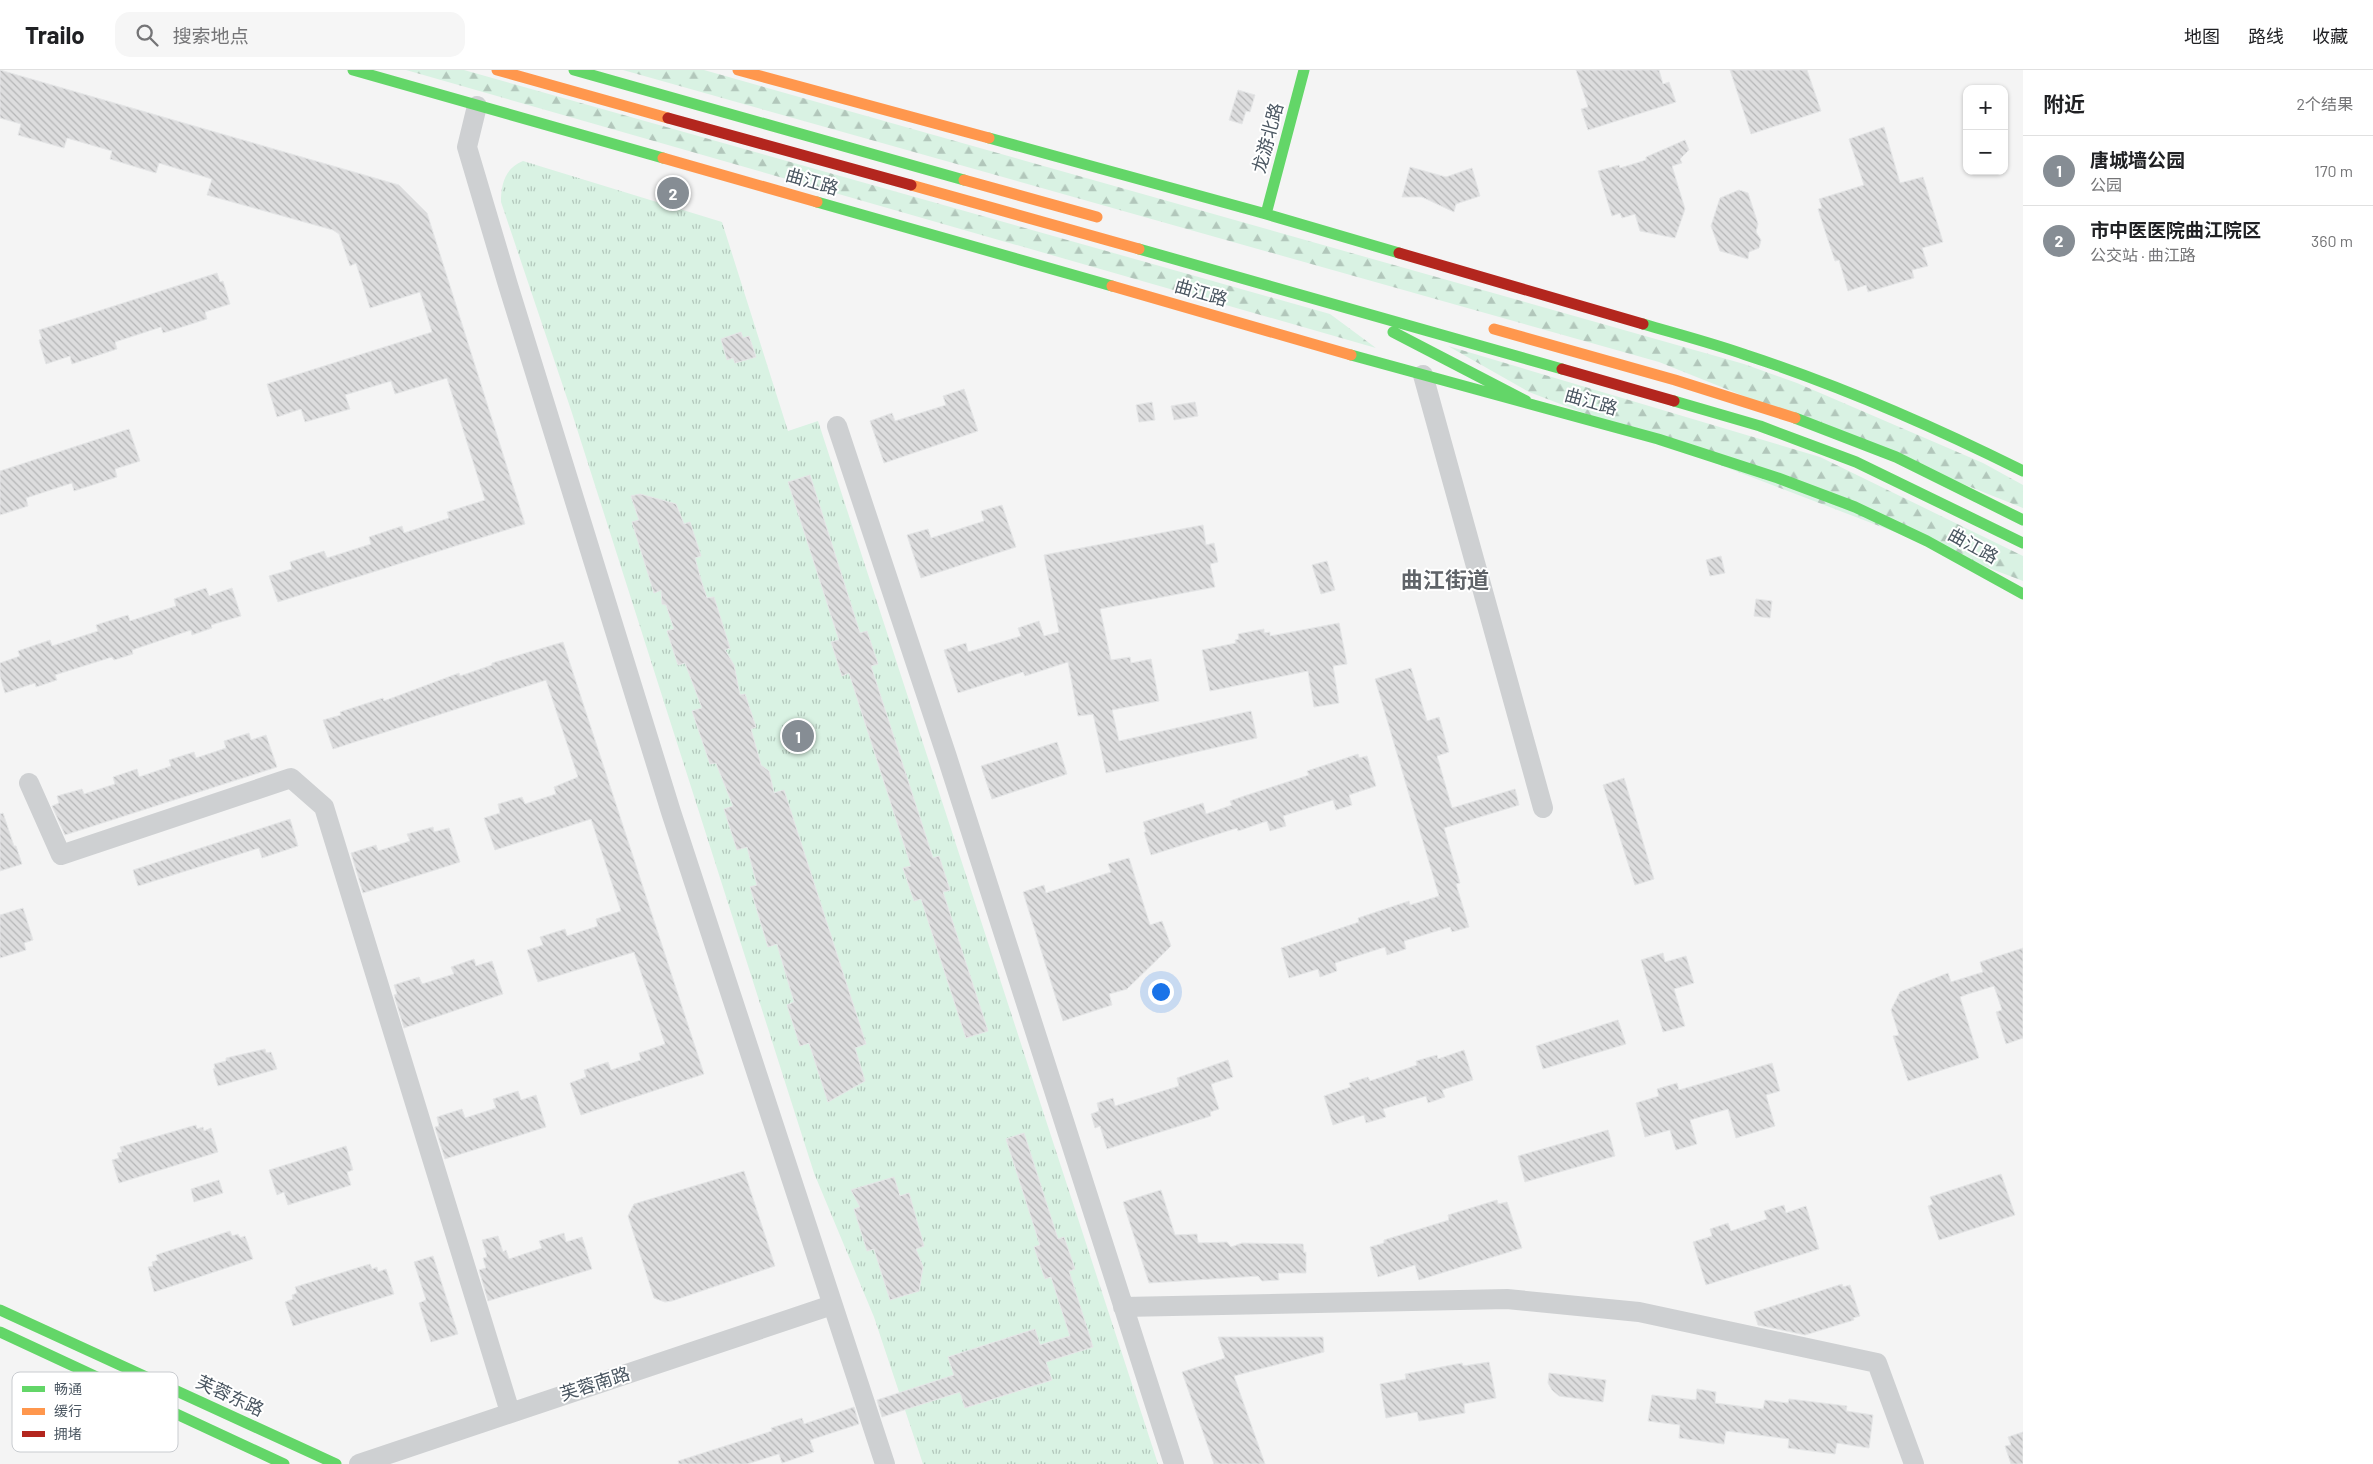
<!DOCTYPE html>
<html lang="zh">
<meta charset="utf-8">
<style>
body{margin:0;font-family:Barlow,"Noto Sans SC",sans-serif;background:#f6f6f6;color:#202124}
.controls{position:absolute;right:15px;top:15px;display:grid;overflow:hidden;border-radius:10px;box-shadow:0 1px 4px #0004}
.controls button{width:45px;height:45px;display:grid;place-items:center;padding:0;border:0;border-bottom:1px solid #e0e0e0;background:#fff;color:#202124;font:25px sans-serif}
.you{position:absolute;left:1160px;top:921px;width:18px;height:18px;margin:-12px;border:4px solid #fff;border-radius:50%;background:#1a73e8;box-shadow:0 0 0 8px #1a73e833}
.badge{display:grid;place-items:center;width:32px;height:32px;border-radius:50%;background:#868d94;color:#fff;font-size:16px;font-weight:700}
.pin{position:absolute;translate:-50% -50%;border:2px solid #fff;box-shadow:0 1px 5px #0006}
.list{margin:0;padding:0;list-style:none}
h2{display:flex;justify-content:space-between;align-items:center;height:65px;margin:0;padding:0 20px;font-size:21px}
h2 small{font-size:16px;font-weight:400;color:#757577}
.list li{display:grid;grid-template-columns:32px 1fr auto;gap:15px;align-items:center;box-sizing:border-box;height:70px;padding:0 20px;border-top:1px solid #e0e0e0}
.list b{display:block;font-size:19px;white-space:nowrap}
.list p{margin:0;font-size:16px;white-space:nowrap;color:#757577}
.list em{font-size:16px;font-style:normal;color:#757577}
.icon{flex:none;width:28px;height:28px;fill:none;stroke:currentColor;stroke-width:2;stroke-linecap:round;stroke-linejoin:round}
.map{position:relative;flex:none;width:2023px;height:1394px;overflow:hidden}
header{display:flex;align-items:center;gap:30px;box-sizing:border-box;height:70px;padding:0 25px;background:#fff;border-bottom:1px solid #e0e0e0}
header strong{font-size:24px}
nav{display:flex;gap:28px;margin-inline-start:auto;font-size:18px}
.search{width:350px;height:45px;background:#f6f6f6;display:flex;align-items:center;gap:12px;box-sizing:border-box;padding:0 18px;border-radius:15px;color:#757577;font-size:19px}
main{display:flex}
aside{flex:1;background:#fff}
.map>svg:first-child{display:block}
.forest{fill:url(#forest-firs)}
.park{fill:url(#park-tufts)}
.building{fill:url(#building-back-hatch);stroke:#e5e6e7}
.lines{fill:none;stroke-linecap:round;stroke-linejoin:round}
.street{stroke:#ced0d2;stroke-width:20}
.fast{stroke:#63d668;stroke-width:11}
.slow{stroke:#ff974d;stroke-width:11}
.jam{stroke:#b3261e;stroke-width:11}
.labels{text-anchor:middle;stroke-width:4;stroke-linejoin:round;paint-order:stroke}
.street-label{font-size:18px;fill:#4a5661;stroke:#fff}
.district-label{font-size:22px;font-weight:bold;fill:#5f6368;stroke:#fff}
.key{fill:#fff;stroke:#c9ccd0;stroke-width:1}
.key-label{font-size:14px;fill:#4a5661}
</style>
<header>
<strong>Trailo</strong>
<div class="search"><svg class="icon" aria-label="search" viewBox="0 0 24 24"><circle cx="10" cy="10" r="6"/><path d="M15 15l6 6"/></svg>搜索地点</div>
<nav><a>地图</a><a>路线</a><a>收藏</a></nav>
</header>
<main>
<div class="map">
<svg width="2023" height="1394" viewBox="0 0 2023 1394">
<defs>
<pattern id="forest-firs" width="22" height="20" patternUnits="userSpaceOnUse" patternTransform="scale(1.25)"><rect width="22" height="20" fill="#d9f2e3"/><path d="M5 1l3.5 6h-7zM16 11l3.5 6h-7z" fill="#b2c7bb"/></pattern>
<pattern id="park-tufts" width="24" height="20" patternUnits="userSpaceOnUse" patternTransform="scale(1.25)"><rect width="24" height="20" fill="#d9f2e3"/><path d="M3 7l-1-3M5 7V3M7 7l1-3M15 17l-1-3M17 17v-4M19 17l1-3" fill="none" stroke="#b2c7bb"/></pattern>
<pattern id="building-back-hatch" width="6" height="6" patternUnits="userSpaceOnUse" patternTransform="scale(1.25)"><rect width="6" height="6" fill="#ddddde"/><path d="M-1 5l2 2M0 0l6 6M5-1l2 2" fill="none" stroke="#b5b6b7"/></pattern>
</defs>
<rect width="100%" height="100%" fill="#f4f4f4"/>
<!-- forest -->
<path class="forest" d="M406 0H464L1330 244 1376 278Z
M623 0H704L1744 294 1797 313 1983 393 2023 415V438L1659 292Z
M1448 276 1820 387 2023 486V511L1529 322Z"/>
<!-- park -->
<path class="park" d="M523 91 722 152 788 361 818 351 1158 1394H923L874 1247 814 1103 571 340 501 132C501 114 505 98 523 91Z"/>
<!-- building -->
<path class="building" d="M0 0 399 115 427 143 525 454 278 532 269 506 292 499 290 492 324 481 327 488 371 474 369 467 402 456 404 463 449 448 447 442 485 430 447 308 395 324 391 311 345 325 350 339 305 352 301 339 277 347 267 314 432 262 420 222 370 238 356 193 350 196 339 164 333 160 207 125 212 109 159 93 156 103 110 89 112 81 67 68 64 78 18 65 21 54 0 48Z
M1576 0H1659L1663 14 1669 12 1676 32 1588 60 1581 39 1588 37Z
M1730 0H1807L1821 41 1751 64Z
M1238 20 1255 25 1250 42 1246 41 1242 54 1229 50Z
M1884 57 1900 113 1923 107 1943 172 1922 178 1928 196 1912 200 1914 208 1868 222 1866 215 1848 221 1839 190 1835 191 1825 161 1818 139 1822 138 1819 129 1864 115 1849 69Z
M1685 70 1689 80 1680 89 1682 93 1672 96 1685 139 1675 168 1640 161 1635 144 1622 148 1620 143 1612 146 1598 101 1619 95 1620 98 1646 90V87Z
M1410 97 1446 107 1472 98 1480 126 1456 134 1454 142 1422 127H1402Z
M1739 120 1748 123 1758 154 1756 162 1761 170 1759 178 1749 182 1748 189 1720 181 1711 156 1720 128Z
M217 203 220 212 223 211 230 234 205 242 207 249 163 263 161 257 115 272 117 279 72 294 70 286 46 294 39 270 42 269 39 260Z
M741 262 743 268 749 266 756 287 735 293 733 288 727 290 721 269Z
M964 319 978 361 884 393 870 351 892 343 895 351 917 344 946 335 943 326Z
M1152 332 1155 350 1139 352 1136 335Z
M1195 332 1198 346 1174 350 1171 336Z
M129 359 140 391 115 399 117 407 74 421 72 413 26 428 28 436 0 445V401Z
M810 405 860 563 867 561 878 594 871 596 933 788 939 786 950 820 943 822 988 961 966 968 921 829 914 831 903 798 911 796 849 603 842 606 831 572 839 570 788 412Z
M640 424 676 434 684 454 690 452 701 486 695 488 701 510 707 528 714 527 730 578 725 580 734 595 740 625 745 624 756 657 751 659 761 695 769 701 774 723 784 720 866 974 855 978 865 1011 828 1032 809 973 800 976 787 935 794 932 777 874 768 877 750 817 757 815 747 777 737 780 724 739 733 736 716 693 710 694 692 641 702 638 685 593 678 595 667 561 674 559 666 535 662 534 661 520 654 523 632 452 639 450 631 426Z
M1002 435 1016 477 921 508 907 465 928 459 931 468 984 451 981 441Z
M1203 455 1206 475 1214 473 1218 492 1210 494 1215 517 1100 539 1111 590 1130 587 1131 593 1151 589 1159 631 1112 640 1119 671 1251 641 1257 668 1106 703 1093 644 1078 646 1068 592 1025 606 1023 602 958 623 944 580 966 573 968 582 1021 566 1018 558 1039 551 1044 566 1059 562 1044 485Z
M1721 486 1725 503 1710 506 1706 490Z
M1327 491 1335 520 1321 524 1312 495Z
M206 518 209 526 232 518 241 546 211 555 212 558 192 565 191 560 132 580 133 584 114 590 112 587 55 605 57 610 36 617 35 613 5 623 0 606V593L20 586 18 581 50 570 52 576 98 561 96 555 128 545 130 551 176 536 174 529Z
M1756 529 1772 531 1770 548 1754 546Z
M1339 553 1347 594 1333 596 1339 633 1314 637 1308 601 1210 621 1202 580 1236 573 1235 570 1239 569 1238 564 1264 559V563L1270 562V566Z
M563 572 704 1004 581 1045 570 1013 586 1007 584 1000 608 992 611 1000 641 990 639 983 665 974 634 882 538 912 527 880 543 875 540 867 565 859 567 866 598 856 596 849 621 841 591 749 495 780 484 748 500 743 498 734 522 727 525 734 556 724 554 717 578 707 546 610 333 679 323 650 341 645 340 642 383 628 384 631 459 603 460 606 492 595V593Z
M1411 598 1427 651 1439 647 1449 682 1437 686 1452 738 1515 719 1519 735 1444 758 1460 813 1456 814 1469 857 1452 862 1450 857 1404 871 1406 879 1387 885 1385 877 1335 893 1337 901 1320 907 1318 899 1289 908 1281 878 1359 852 1358 848 1409 831 1410 835 1439 826 1375 609Z
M249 663 251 670 266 665 277 697 65 765 52 736 59 733 57 726 82 719 84 724 115 714 113 707 137 699 139 707 171 696 169 690 194 682 196 688 226 678 224 671Z
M1057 672 1067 704 992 729 981 696Z
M1358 684 1359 688 1367 686 1376 716 1349 725 1352 735 1336 740 1333 730 1283 746 1286 756 1270 761 1267 751 1238 761 1237 758 1151 785 1144 762H1146L1143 752 1203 733 1206 744 1232 735 1230 731 1244 726 1309 705 1307 701Z
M1624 708 1654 809 1635 815 1603 715Z
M3 743 14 776H16L22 794 0 801V744Z
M290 749 298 776 262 788 259 778 138 816 133 800Z
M433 757 434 762 449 758 460 792 363 823 351 783 376 775 378 781 410 771 407 764Z
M1129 788 1150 855 1162 851 1171 876 1127 919 1109 924 1112 935 1063 951 1023 822 1044 815 1046 823 1111 802 1108 794Z
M23 838 33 870 24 873 26 880 0 888V845Z
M2023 878V968L2006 974 1996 942 2002 940 1994 916 1968 924 1960 927 1979 988 1908 1011 1893 966 1899 965 1891 940 1900 922 1948 903 1951 912 1983 902 1980 892Z
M1663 883 1665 892 1686 886 1694 913 1674 919 1685 956 1663 962 1641 890Z
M474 889 476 896 492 891 503 924 404 958 394 925 397 924 394 915 419 907 422 914 454 904 451 897Z
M1618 950 1626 974 1543 999 1536 976Z
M265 979 266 983 271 982 277 999 218 1016 213 999 215 998 214 994 226 991V988Z
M1464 980 1473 1010 1442 1020 1445 1027 1428 1033 1426 1026 1383 1039 1386 1047 1366 1053 1364 1045 1333 1055 1324 1026 1351 1017 1349 1013 1368 1007 1370 1011 1417 995 1416 991 1437 985 1438 989Z
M1228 990 1233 1007 1211 1014 1219 1039 1210 1042 1211 1046 1107 1079 1100 1056 1095 1058 1091 1044 1099 1041 1097 1033 1113 1028 1115 1036 1179 1016 1177 1008Z
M1772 993 1780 1021 1766 1025 1775 1056 1736 1068 1728 1039 1690 1050 1697 1074 1676 1080 1670 1060 1645 1067 1636 1033 1659 1026 1657 1019 1677 1013 1679 1020Z
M518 1021 521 1030 536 1025 546 1057 445 1089 435 1057 439 1056 437 1047 462 1039 465 1048 496 1038 493 1029Z
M196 1055 197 1059 203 1057 204 1061 211 1058 218 1082 119 1113 112 1090 119 1088 117 1083 122 1082 120 1077Z
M1608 1060 1615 1086 1525 1112 1518 1086Z
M1024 1063 1058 1169 1064 1167 1075 1199 1069 1201 1093 1277 1046 1292 1052 1310 965 1338 960 1322 882 1347 877 1330 954 1305 948 1287 1035 1259 1040 1275 1070 1266 1051 1207 1045 1209 1034 1177 1040 1175 1006 1069Z
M346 1076 353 1100 347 1102 351 1115 288 1135 284 1122 277 1125 269 1100Z
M744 1101 775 1196 672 1231 665 1232 654 1228 628 1146 634 1134Z
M2001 1104 2015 1145 1939 1170 1928 1136 1933 1134 1930 1127Z
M894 1107 900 1126 909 1123 924 1176 916 1179 923 1197 919 1221 890 1230 874 1179 867 1181 854 1139 860 1137 851 1120Z
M219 1110 223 1123 194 1132 191 1119Z
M1161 1120 1175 1165 1197 1164 1198 1173 1227 1172 1231 1177 1242 1173 1303 1174 1304 1183 1306 1182V1203H1278L1279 1210 1262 1211 1258 1206 1149 1213 1123 1132Z
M1497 1130 1498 1134 1507 1132 1522 1178 1419 1210 1415 1195 1378 1207 1370 1177 1384 1173V1170L1449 1150 1448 1145Z
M1784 1135 1786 1143 1806 1136 1819 1179 1706 1215 1693 1172 1712 1166 1710 1159 1728 1153 1731 1161 1767 1149 1764 1141Z
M230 1161 232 1166 238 1164 240 1168 245 1166 253 1189 154 1222 148 1197 153 1196 152 1192 158 1190 156 1185Z
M564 1163 566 1172 582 1167 592 1199 488 1231 479 1200 486 1198 483 1188 487 1187 482 1170 498 1166 503 1182 506 1180 509 1189 542 1178 539 1171Z
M433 1186 458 1264 431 1272 419 1233 426 1230 414 1192Z
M370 1194 372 1199 377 1197 378 1202 386 1199 394 1224 293 1256 285 1232 293 1229 292 1225 297 1223 295 1217Z
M1842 1214 1843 1217 1850 1215 1860 1246 1853 1248 1854 1250 1805 1265 1758 1255 1754 1242Z
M1218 1267H1323L1324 1282 1234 1306 1265 1394H1214L1182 1302 1225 1288Z
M1489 1292 1496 1328 1464 1334 1465 1343 1419 1351 1417 1342 1386 1348 1380 1314 1406 1309 1405 1304 1462 1293 1463 1296Z
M1549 1303 1606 1310 1603 1332 1559 1326 1552 1320 1548 1313Z
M1697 1319 1716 1322 1715 1333 1763 1339 1765 1330 1788 1333 1789 1329 1847 1336 1846 1341 1873 1345 1869 1378 1837 1373 1835 1384 1788 1378 1789 1369 1726 1361 1724 1374 1679 1368 1680 1355 1648 1351 1652 1325 1696 1330Z
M854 1337 859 1354 810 1370 814 1382 782 1393 779 1384 747 1394H679L678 1391 772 1361 771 1358 802 1348 804 1354Z
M2023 1362V1394H2011L2005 1376 2011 1375 2008 1367Z"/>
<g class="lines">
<!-- street -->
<path class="street" d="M477 36 467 77 508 215 671 742 885 1394
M1423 305 1543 738
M837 356 947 687 1174 1394
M29 713 61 785 291 708 324 737 510 1342
M1123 1237 1507 1229 1639 1242 1877 1293 1914 1394
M359 1394 832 1235"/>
<!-- fast -->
<path class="fast" d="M353 0 663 88
M574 0 964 110
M989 68 1266 144 1399 183
M817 132 1112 216
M1266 144 1304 0
M1139 179 1562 299
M1643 254C1677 264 1712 273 1746 285 1841 316 1933 356 2023 401
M1393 262 1526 331
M1351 285 1658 369 1778 408 1855 437 1927 471 2023 524
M1674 331 1760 356 1856 392 2023 473
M1795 348 1896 387 2023 450
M0 1240 336 1394
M0 1262 284 1394"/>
<!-- slow -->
<path class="slow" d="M497 0 668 48
M738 0 989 68
M663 88 817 132
M964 110 1097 147
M911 115 1139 179
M1112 216 1351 285
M1494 259 1675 310 1795 348"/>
<!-- jam -->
<path class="jam" d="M668 48 911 115
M1399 183 1643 254
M1562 299 1674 331"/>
</g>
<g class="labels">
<!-- street labels -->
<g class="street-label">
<text transform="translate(1268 68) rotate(-75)" y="6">龙游北路</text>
<text transform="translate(812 112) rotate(16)" y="6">曲江路</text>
<text transform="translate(1201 223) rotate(16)" y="6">曲江路</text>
<text transform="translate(1591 332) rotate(16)" y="6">曲江路</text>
<text transform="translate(1973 476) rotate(29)" y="6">曲江路</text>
<text transform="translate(595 1314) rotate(-18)" y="6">芙蓉南路</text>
<text transform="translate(230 1326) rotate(25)" y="6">芙蓉东路</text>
</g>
<!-- district labels -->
<g class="district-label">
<text x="1445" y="518">曲江街道</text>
</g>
</g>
<!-- legend -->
<rect x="12" y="1302" width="166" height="80" rx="8" class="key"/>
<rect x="22" y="1316" width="23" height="6" fill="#63d668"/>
<rect x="22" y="1338" width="23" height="7" fill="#ff974d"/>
<rect x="22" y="1361" width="23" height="6" fill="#b3261e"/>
<g class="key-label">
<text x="54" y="1324">畅通</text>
<text x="54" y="1346">缓行</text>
<text x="54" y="1369">拥堵</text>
</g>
</svg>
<div class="controls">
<button>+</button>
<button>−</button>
</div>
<div class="you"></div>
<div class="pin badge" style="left:798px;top:666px">1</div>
<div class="pin badge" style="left:673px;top:123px">2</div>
</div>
<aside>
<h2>附近<small>2个结果</small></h2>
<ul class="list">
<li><span class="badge">1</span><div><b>唐城墙公园</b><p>公园</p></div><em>170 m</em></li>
<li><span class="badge">2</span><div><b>市中医医院曲江院区</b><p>公交站 · 曲江路</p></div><em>360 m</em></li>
</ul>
</aside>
</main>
